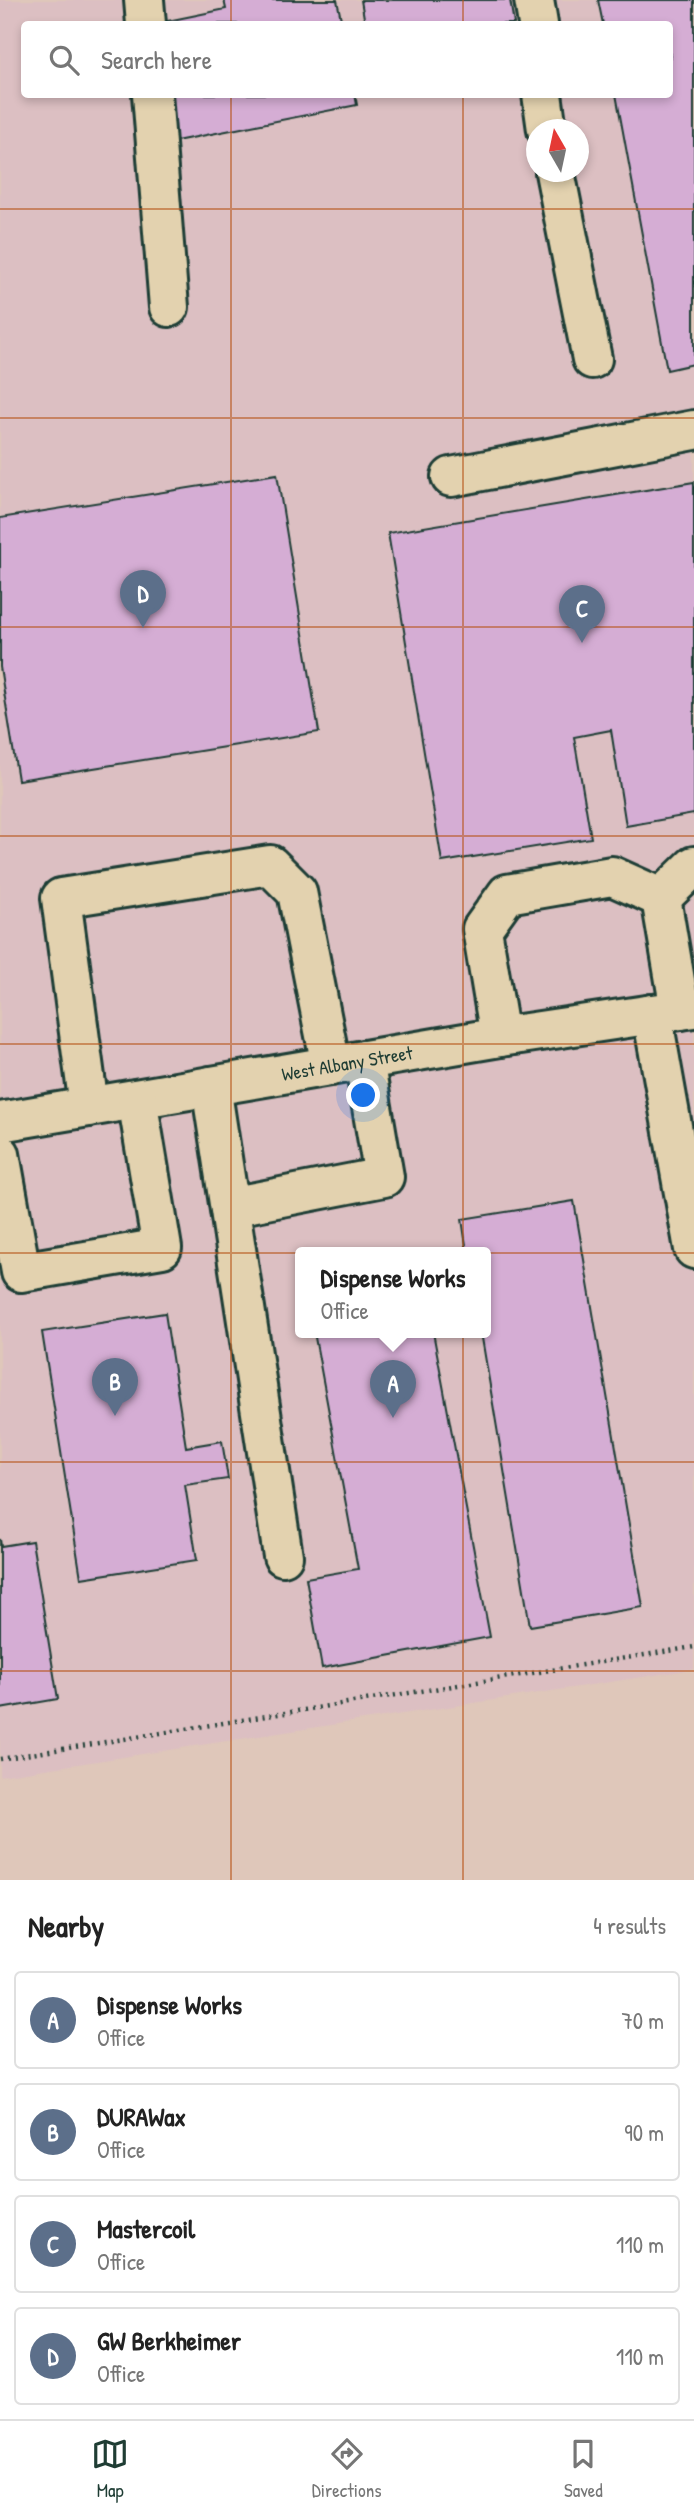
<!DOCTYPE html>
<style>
body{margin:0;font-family:"Patrick Hand",sans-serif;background:#f2f2f2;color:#222}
.compass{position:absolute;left:526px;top:119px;width:63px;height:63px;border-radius:50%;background:#fff;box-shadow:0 4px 10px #0003;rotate:351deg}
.you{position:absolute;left:364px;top:1096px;width:24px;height:24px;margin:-18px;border:5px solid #fff;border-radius:50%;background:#1a73e8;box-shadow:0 0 0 10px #1a73e833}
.badge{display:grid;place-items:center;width:46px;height:46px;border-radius:50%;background:#1f3d34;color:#fff;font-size:23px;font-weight:700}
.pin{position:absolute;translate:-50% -58px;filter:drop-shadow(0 2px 4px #0008)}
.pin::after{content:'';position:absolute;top:37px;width:24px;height:21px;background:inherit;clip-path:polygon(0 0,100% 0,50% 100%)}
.popup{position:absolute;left:295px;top:1247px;width:196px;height:91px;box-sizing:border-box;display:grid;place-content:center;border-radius:7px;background:#fff;filter:drop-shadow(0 2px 5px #0005);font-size:23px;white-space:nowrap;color:#767676}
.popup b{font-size:26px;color:#222}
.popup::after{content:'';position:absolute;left:50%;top:100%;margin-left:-14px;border:14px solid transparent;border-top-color:#fff}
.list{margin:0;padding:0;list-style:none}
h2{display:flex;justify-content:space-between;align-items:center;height:91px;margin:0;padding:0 28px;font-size:30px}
h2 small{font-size:23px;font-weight:400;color:#767676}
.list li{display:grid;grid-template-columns:46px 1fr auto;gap:21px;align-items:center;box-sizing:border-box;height:98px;margin:0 14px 14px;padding:0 14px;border:2px solid #e0e0e0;border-radius:7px}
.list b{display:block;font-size:26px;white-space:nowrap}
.list p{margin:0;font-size:23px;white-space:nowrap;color:#767676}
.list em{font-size:23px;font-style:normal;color:#767676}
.icon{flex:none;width:38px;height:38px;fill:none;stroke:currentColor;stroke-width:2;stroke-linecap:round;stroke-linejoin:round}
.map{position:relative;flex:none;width:694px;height:1880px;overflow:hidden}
.search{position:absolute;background:#fff;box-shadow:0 4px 10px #0003;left:21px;right:21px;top:21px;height:77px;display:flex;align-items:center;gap:18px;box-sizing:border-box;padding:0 24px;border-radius:7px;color:#767676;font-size:26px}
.sheet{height:539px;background:#fff}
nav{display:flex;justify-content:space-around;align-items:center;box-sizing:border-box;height:98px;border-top:2px solid #e0e0e0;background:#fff;font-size:19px;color:#767676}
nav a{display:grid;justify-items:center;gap:4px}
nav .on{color:#1f3d34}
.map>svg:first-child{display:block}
.built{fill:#dcbfc2;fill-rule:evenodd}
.building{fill:#d5add4;stroke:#1f3d34;stroke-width:2}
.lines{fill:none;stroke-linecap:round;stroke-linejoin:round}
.minor-casing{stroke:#1f3d34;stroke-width:44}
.path{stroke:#1f3d34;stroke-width:4.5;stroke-dasharray:2 5;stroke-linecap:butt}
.minor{stroke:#e3d2af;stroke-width:38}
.grid{fill:none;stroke:#b65216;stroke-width:2;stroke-opacity:0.55}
.labels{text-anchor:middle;stroke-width:5;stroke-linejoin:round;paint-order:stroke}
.street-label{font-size:19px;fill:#1f3d34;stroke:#e3d2af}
</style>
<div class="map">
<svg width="694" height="1880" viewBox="0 0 694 1880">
<rect width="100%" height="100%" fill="#dfc7ba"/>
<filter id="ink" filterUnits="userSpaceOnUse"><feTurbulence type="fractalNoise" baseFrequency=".0143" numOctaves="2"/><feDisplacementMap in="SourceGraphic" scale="14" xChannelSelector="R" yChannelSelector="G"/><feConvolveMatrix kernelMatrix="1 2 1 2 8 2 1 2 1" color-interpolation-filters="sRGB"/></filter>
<g filter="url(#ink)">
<!-- built -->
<path class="built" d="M0 0H694V1669L0 1776ZM24 24H670V94H24ZM536 130H578V172H536ZM300 1252H486V1332H300Z"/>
<!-- building -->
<path class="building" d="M224 0H337L342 24H153L226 9Z
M361 0H510L514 24H365Z
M598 0H694V364L667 370 616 94H670V24H603Z
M167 94H355L357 105 176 141Z
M277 474 319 732 18 780 0 667V518Z
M694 482V814L626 826 611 730 574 737 591 838 442 862 388 533Z
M574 1201 643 1607 530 1626 481 1332H486V1252H467L462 1219Z
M165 1313 186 1447 222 1441 228 1479 185 1485 197 1560 81 1578 42 1332Z
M314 1332H433L490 1637 322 1668 306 1578 358 1569Z
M0 1539 1 1546 32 1541 58 1699 0 1709Z"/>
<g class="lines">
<defs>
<g id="minor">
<path d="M144 0 146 24"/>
<path d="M534 0 538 24"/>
<path d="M152 94 169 307"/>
<path d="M542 94 547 130"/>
<path d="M555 172 592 359"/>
<path d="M451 477 694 430"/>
<path d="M661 898 680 1010"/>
<path d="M661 898 694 866"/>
<path d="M652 1014 694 1249"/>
<path d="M500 1037 482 929 507 894 612 876 661 898"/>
<path d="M211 1086 283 1556"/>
<path d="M89 1107 61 898 270 865 297 892 331 1066"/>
<path id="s1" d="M0 1122 500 1037 694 1008"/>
<path d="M0 1154 21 1272 162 1248 137 1099"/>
<path d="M230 1207 384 1177 364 1060"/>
</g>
</defs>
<!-- minor casing -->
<use href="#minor" class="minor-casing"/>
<!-- path -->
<path class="path" d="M0 1759 694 1647"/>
<!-- minor -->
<use href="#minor" class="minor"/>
</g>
</g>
<!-- grid -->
<path class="grid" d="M231 0V24M463 0V24M231 94V1880M463 94V1880M0 209H694M0 418H694M0 627H694M0 836H694M0 1044H694M0 1253H694M0 1462H694M0 1671H694"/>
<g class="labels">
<!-- street labels -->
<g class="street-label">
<text dy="7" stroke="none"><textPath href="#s1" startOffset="352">West Albany Street</textPath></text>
</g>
</g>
</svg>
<svg class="compass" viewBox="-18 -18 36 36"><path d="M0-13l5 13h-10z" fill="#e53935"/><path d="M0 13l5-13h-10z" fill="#767676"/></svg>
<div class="you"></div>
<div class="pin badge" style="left:393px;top:1418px;background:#5c6f8a">A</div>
<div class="popup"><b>Dispense Works</b>Office</div>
<div class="pin badge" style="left:115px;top:1416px;background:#5c6f8a">B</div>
<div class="pin badge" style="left:582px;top:643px;background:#5c6f8a">C</div>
<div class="pin badge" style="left:143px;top:628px;background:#5c6f8a">D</div>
<div class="search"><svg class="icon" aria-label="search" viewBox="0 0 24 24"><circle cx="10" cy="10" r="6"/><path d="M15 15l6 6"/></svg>Search here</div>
</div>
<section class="sheet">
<h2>Nearby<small>4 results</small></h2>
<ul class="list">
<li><span class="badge" style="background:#5c6f8a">A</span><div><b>Dispense Works</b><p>Office</p></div><em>70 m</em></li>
<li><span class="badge" style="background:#5c6f8a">B</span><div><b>DURAWax</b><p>Office</p></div><em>90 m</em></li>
<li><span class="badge" style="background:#5c6f8a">C</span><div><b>Mastercoil</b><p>Office</p></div><em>110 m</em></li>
<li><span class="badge" style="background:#5c6f8a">D</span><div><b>GW Berkheimer</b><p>Office</p></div><em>110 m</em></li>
</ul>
</section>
<nav>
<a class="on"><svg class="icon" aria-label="map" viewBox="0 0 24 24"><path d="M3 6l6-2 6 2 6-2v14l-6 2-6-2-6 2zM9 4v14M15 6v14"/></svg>Map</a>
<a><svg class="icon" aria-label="directions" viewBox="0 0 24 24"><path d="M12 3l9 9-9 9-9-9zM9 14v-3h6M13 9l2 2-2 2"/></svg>Directions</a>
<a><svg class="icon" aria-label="saved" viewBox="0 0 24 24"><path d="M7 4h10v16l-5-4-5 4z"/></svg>Saved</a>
</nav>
